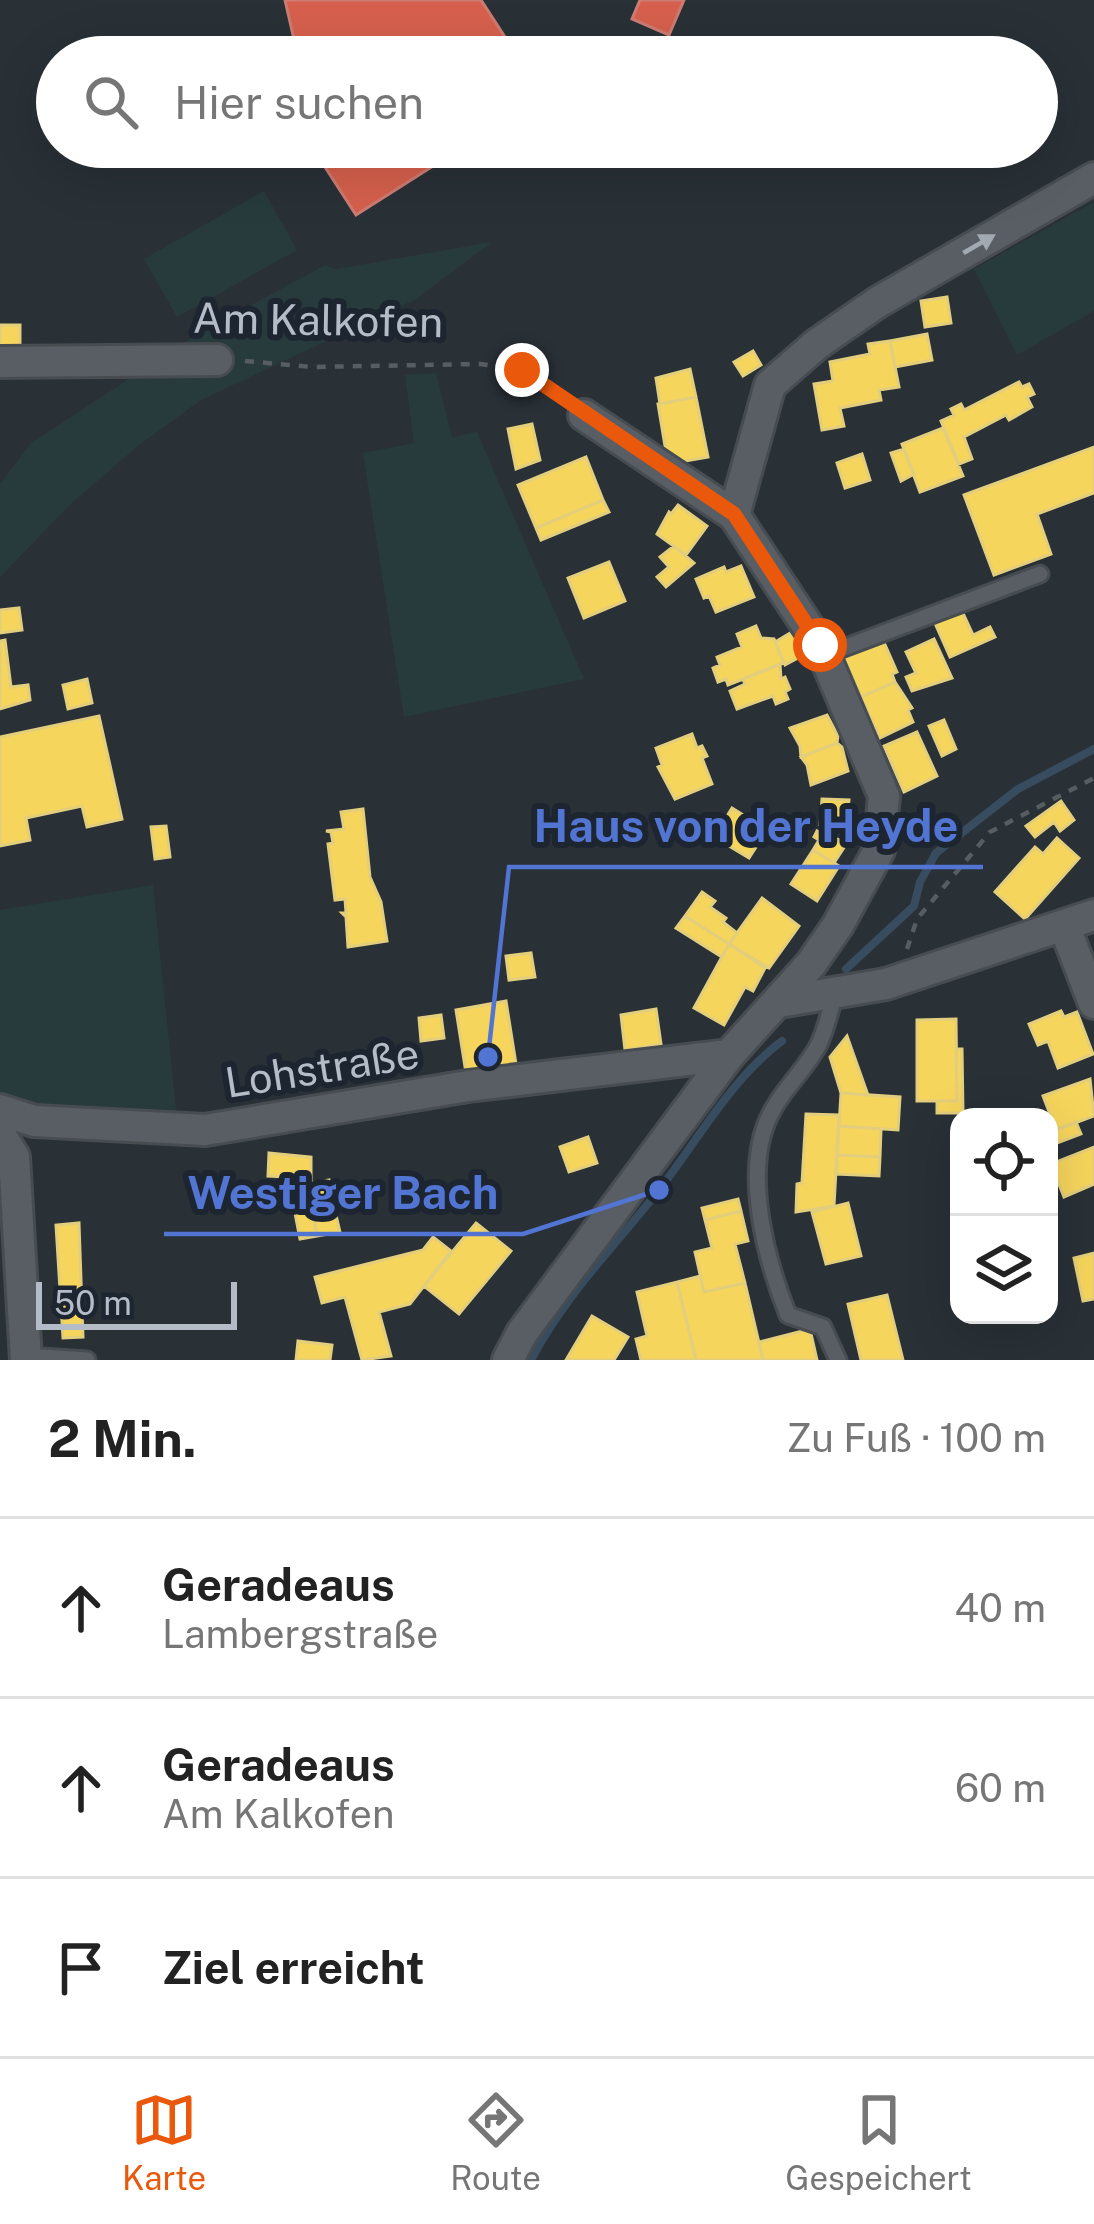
<!DOCTYPE html>
<html lang="de">
<meta charset="utf-8">
<style>
body{margin:0;font-family:"Public Sans",sans-serif;background:#f6f6f6;color:#222}
.controls{position:absolute;right:36px;bottom:36px;display:grid;overflow:hidden;border-radius:24px;box-shadow:0 12px 48px #0002}
.controls button{width:108px;height:108px;display:grid;place-items:center;padding:0;border:0;border-bottom:3px solid #e0e0e0;background:#fff;color:#222;font:60px sans-serif}
.scale{position:absolute;left:36px;bottom:30px;width:201px;box-sizing:border-box;padding-left:12px;border:6px solid #b3bcc7;border-top:0;font-size:33px;line-height:42px;white-space:nowrap;color:#b3bcc7;-webkit-text-stroke:9px #1d2630;paint-order:stroke}
.stop{position:absolute;width:36px;height:36px;margin:-27px;border:9px solid #ea580c;border-radius:50%;background:#fff}
.stop.end{background:#ea580c;border-color:#fff;box-shadow:0 3px 12px #0008}
.list{margin:0;padding:0;list-style:none}
h2{display:flex;justify-content:space-between;align-items:center;height:156px;margin:0;padding:0 48px;font-size:51px}
h2 small{font-size:39px;font-weight:400;color:#767676}
.list li{display:grid;grid-template-columns:78px 1fr auto;gap:36px;align-items:center;box-sizing:border-box;height:180px;padding:0 48px;border-top:3px solid #e0e0e0}
.list b{display:block;font-size:45px;white-space:nowrap}
.list p{margin:0;font-size:39px;white-space:nowrap;color:#767676}
.list em{font-size:39px;font-style:normal;color:#767676}
.icon{flex:none;width:66px;height:66px;fill:none;stroke:currentColor;stroke-width:2;stroke-linecap:round;stroke-linejoin:round}
.map{position:relative;flex:none;width:1094px;height:1360px;overflow:hidden}
.search{position:absolute;background:#fff;box-shadow:0 12px 48px #0002;left:36px;right:36px;top:36px;height:132px;display:flex;align-items:center;gap:30px;box-sizing:border-box;padding:0 42px;border-radius:66px;color:#767676;font-size:45px}
.sheet{height:696px;background:#fff}
nav{display:flex;justify-content:space-around;align-items:center;box-sizing:border-box;height:168px;border-top:3px solid #e0e0e0;background:#fff;font-size:33px;color:#767676}
nav a{display:grid;justify-items:center;gap:6px}
nav .on{color:#ea580c}
.map>svg:first-child{display:block}
.green{fill:#273b3c}
.homes{fill:#f6d55c;stroke:#e2ce7c;stroke-width:3}
.shops{fill:#d6604d;stroke:#cc7c72;stroke-width:3}
.lines{fill:none;stroke-linecap:round;stroke-linejoin:round}
.stream{stroke:#384c5f;stroke-width:8}
.service-casing{stroke:#474c51;stroke-width:21}
.minor-casing{stroke:#474c51;stroke-width:36}
.path{stroke:#575d61;stroke-width:4.5;stroke-dasharray:9 9;stroke-linecap:butt}
.service{stroke:#595e64;stroke-width:15}
.minor{stroke:#595e64;stroke-width:30}
.oneway{fill:#a1a9b3}
.route{stroke:#ea580c;stroke-width:15}
.labels{text-anchor:middle;stroke-width:12;stroke-linejoin:round;paint-order:stroke}
.street-label{font-size:42px;fill:#b3bcc7;stroke:#1d2630}
.leader{fill:none;stroke:#5274d2;stroke-width:4.5}
.callout-dot{fill:#5274d2;stroke:#1d2630;stroke-width:4.5}
.callout-label{font-size:45px;text-anchor:middle;font-weight:bold;fill:#5274d2;stroke:#1d2630;stroke-width:12;stroke-linejoin:round;paint-order:stroke}
</style>
<div class="map">
<svg width="1094" height="1360" viewBox="0 0 1094 1360">
<rect width="100%" height="100%" fill="#293036"/>
<!-- green -->
<path class="green" d="M264 191 297 250 177 317 144 259Z
M1094 202V311L1017 355 974 269Z
M492 242 416 299 201 400 139 445 72 503 0 577V484L31 443 196 335 325 265 336 269Z
M436 373 452 437 477 432 584 679 404 717 363 453 414 443 405 375Z
M153 885 177 1120 39 1111 0 1098V910Z"/>
<!-- homes -->
<path class="homes" d="M947 297 951 323 925 327 921 301Z
M0 325H20V349H0Z
M927 334 932 360 895 367 890 341Z
M890 341 899 387 879 390 881 400 840 408 844 426 822 430 814 384 833 381 830 362 870 354 868 344Z
M753 351 761 365 743 376 734 362Z
M690 369 696 397 660 404 656 378Z
M1019 382 1022 387 1029 384 1034 394 1027 397 1032 407 1009 420 1006 415 964 437 972 459 959 464 941 421 954 415 951 409 961 404 964 410Z
M696 397 708 457 668 464 658 404Z
M532 424 540 460 516 469 508 429Z
M943 428 963 476 920 492 902 444Z
M1094 447V493L1037 514 1051 554 994 575 964 495Z
M904 449 914 474 901 481 891 453Z
M862 454 870 480 845 488 837 463Z
M586 457 603 500 536 528 518 485Z
M603 500 609 512 541 540 536 528Z
M678 505 707 526 686 555 657 534 669 512 671 514Z
M674 546 694 563 666 587 657 577 669 567 660 557Z
M609 562 625 601 584 618 568 578Z
M741 566 754 597 716 612 709 596 704 598 696 579 724 567 726 572Z
M19 608 22 630 0 633V610Z
M961 609 973 635 990 627 995 637 950 657 934 621Z
M756 626 761 638 774 639 784 663 728 685 726 679 718 682 713 668 720 665 717 657 742 647 737 634Z
M797 629 807 653 785 665 775 642Z
M934 639 952 678 912 691 906 677 916 673 906 652Z
M5 640 11 687 28 685 30 700 0 709V641Z
M883 640 897 672 892 674 895 682 861 697 844 658Z
M780 664 781 679 785 677 790 689 785 692 788 699 776 704 773 696 737 709 730 691 745 684 743 679Z
M87 679 92 703 68 709 63 685Z
M895 682 912 708 908 710 913 722 880 738 861 697Z
M827 715 838 736 837 743 801 757 800 746 790 728Z
M99 716 122 819 87 827 82 806 26 818 30 840 0 846V737Z
M944 720 956 749 942 756 929 726Z
M917 732 937 776 904 792 884 746Z
M692 734 697 748 702 746 707 756 702 758 712 784 675 799 658 767 662 765 656 748Z
M837 743 842 747 848 771 811 785 807 765 801 757Z
M822 799 849 800 845 835 820 825Z
M1061 801 1074 820 1060 831 1054 822 1035 837 1026 826Z
M732 808 767 830 749 858 714 837Z
M363 809 370 877 381 902 387 941 348 947 346 917 342 913H346L345 899 335 900 328 844 333 843 331 832 326 831 344 829 341 812Z
M166 826 170 857 155 859 151 827Z
M817 831 847 843 834 863 813 850 819 840 814 837Z
M1057 838 1079 858 1025 919 995 892 1035 847 1043 854Z
M813 850 839 866 817 901 791 884Z
M702 892 715 901 710 907 726 918 723 922 737 933 729 944 685 916Z
M762 898 799 926 769 968 729 944Z
M685 916 729 944 722 957 676 928Z
M729 944 765 968 753 991 745 987 724 1025 694 1008Z
M531 953 535 977 509 980 506 956Z
M506 1001 516 1064 466 1073 456 1010Z
M656 1009 661 1044 625 1050 621 1015Z
M1061 1011 1064 1017 1077 1012 1093 1054 1058 1068 1048 1041 1038 1045 1029 1024Z
M441 1015 444 1038 421 1041 419 1018Z
M956 1019 957 1101H917V1020Z
M847 1036 868 1095 841 1093 830 1057Z
M956 1049H962L963 1113H937V1101H957Z
M1090 1079 1094 1116 1056 1130 1043 1096Z
M841 1093 900 1097 898 1130 839 1126Z
M806 1114 839 1115 834 1206 796 1212 797 1184 802 1183Z
M1076 1122 1081 1134 1049 1146V1132Z
M839 1126 881 1129 880 1157 837 1155Z
M588 1137 597 1163 569 1172 560 1147Z
M1094 1147V1184L1064 1197 1051 1164Z
M269 1153 311 1157V1183L329 1180 336 1215 314 1220 317 1236 300 1239 288 1177 268 1176Z
M837 1155 880 1157 879 1176 837 1174Z
M738 1199 741 1211 705 1220 702 1208Z
M848 1203 861 1256 826 1264 812 1212Z
M741 1211 748 1241 735 1244 745 1283 704 1292 695 1252 712 1248 705 1220Z
M336 1215 340 1232 317 1236 314 1220Z
M79 1223 83 1337 63 1338 56 1225Z
M476 1223 511 1251 459 1314 424 1286Z
M433 1237 451 1251 410 1304 379 1312 391 1356 362 1360 345 1297 322 1303 315 1277 423 1250Z
M1094 1253V1299L1083 1301 1074 1258Z
M700 1276 704 1292 745 1283 763 1360H696L677 1282Z
M677 1282 696 1360H641L636 1339 647 1336 637 1292Z
M887 1295 903 1360H861L848 1304Z
M592 1316 628 1337 614 1360H566Z
M810 1329 817 1360H763L759 1342Z
M298 1341 332 1345 330 1360H296Z"/>
<!-- shops -->
<path class="shops" d="M285 0H481L518 57H298Z
M640 0H684L669 35 632 19Z
M319 147H463L356 215 323 164Z"/>
<g class="lines">
<!-- stream -->
<path class="stream" d="M846 969 914 906 920 882 936 853 1018 789 1094 749
M531 1360C565 1295 614 1247 659 1190 698 1140 731 1079 782 1041"/>
<defs>
<path id="service" d="M825 655 1040 574
M836 992C829 1012 825 1037 813 1054 800 1075 781 1092 770 1115 742 1171 766 1260 788 1315L823 1327 838 1360
M26 1356 87 1360"/>
<path id="minor" d="M0 362 217 360
M734 515 770 385 817 344 878 302 1094 178
M1065 928 1094 1003
M779 1002 886 984 1094 915
M0 1110 34 1121 205 1130 468 1086 729 1055
M0 1134 14 1157 26 1360
M508 1360 522 1333 729 1055 811 964 838 925 879 850 884 796 820 645 734 515 584 415"/>
</defs>
<!-- service casing -->
<use href="#service" class="service-casing"/>
<!-- minor casing -->
<use href="#minor" class="minor-casing"/>
<!-- path -->
<path class="path" d="M245 361 312 367 480 364 522 370 560 398
M907 949 917 919 990 832 1094 778"/>
<!-- service -->
<use href="#service" class="service"/>
<!-- minor -->
<use href="#minor" class="minor"/>
</g>
<!-- one-way arrows -->
<defs><path id="oneway-solid" d="M-6-.8H1V-3.2L6.5 0L1 3.2V.8H-6Z" transform="scale(3)"/></defs>
<use class="oneway" href="#oneway-solid" transform="translate(979 244) rotate(-30)"/>
<g class="lines">
<!-- route -->
<path class="route" d="M522 370 734 514 820 645"/>
</g>
<g class="labels">
<!-- street labels -->
<g class="street-label">
<text transform="translate(318 320) rotate(1)" y="15">Am Kalkofen</text>
<text transform="translate(322 1068) rotate(-9)" y="15">Lohstraße</text>
</g>
</g>
<!-- callouts -->
<path class="leader" d="M488 1057L509 867H983M659 1190L523 1234H164"/>
<g class="callout-dot">
<circle cx="488" cy="1057" r="12"/>
<circle cx="659" cy="1190" r="12"/>
</g>
<g class="callout-label">
<text x="746" y="842">Haus von der Heyde</text>
<text x="343" y="1209">Westiger Bach</text>
</g>
</svg>
<div class="controls">
<button><svg class="icon" aria-label="locate" viewBox="0 0 24 24"><circle cx="12" cy="12" r="6"/><path d="M12 2v4M12 18v4M2 12h4M18 12h4"/></svg></button>
<button><svg class="icon" aria-label="layers" viewBox="0 0 24 24"><path d="M12 4l9 5-9 5-9-5zM3 14l9 5 9-5"/></svg></button>
</div>
<div class="scale">50 m</div>
<div class="stop" style="left:820px;top:645px"></div>
<div class="stop end" style="left:522px;top:370px"></div>
<div class="search"><svg class="icon" aria-label="search" viewBox="0 0 24 24"><circle cx="10" cy="10" r="6"/><path d="M15 15l6 6"/></svg>Hier suchen</div>
</div>
<section class="sheet">
<h2>2 Min.<small>Zu Fuß · 100 m</small></h2>
<ul class="list">
<li><svg class="icon" aria-label="ahead" viewBox="0 0 24 24"><path d="M12 20V5M6 11l6-6 6 6"/></svg><div><b>Geradeaus</b><p>Lambergstraße</p></div><em>40 m</em></li>
<li><svg class="icon" aria-label="ahead" viewBox="0 0 24 24"><path d="M12 20V5M6 11l6-6 6 6"/></svg><div><b>Geradeaus</b><p>Am Kalkofen</p></div><em>60 m</em></li>
<li><svg class="icon" aria-label="arrive" viewBox="0 0 24 24"><path d="M6 21V4h12l-3 4 3 4H6"/></svg><div><b>Ziel erreicht</b></div></li>
</ul>
</section>
<nav>
<a class="on"><svg class="icon" aria-label="map" viewBox="0 0 24 24"><path d="M3 6l6-2 6 2 6-2v14l-6 2-6-2-6 2zM9 4v14M15 6v14"/></svg>Karte</a>
<a><svg class="icon" aria-label="directions" viewBox="0 0 24 24"><path d="M12 3l9 9-9 9-9-9zM9 14v-3h6M13 9l2 2-2 2"/></svg>Route</a>
<a><svg class="icon" aria-label="saved" viewBox="0 0 24 24"><path d="M7 4h10v16l-5-4-5 4z"/></svg>Gespeichert</a>
</nav>
